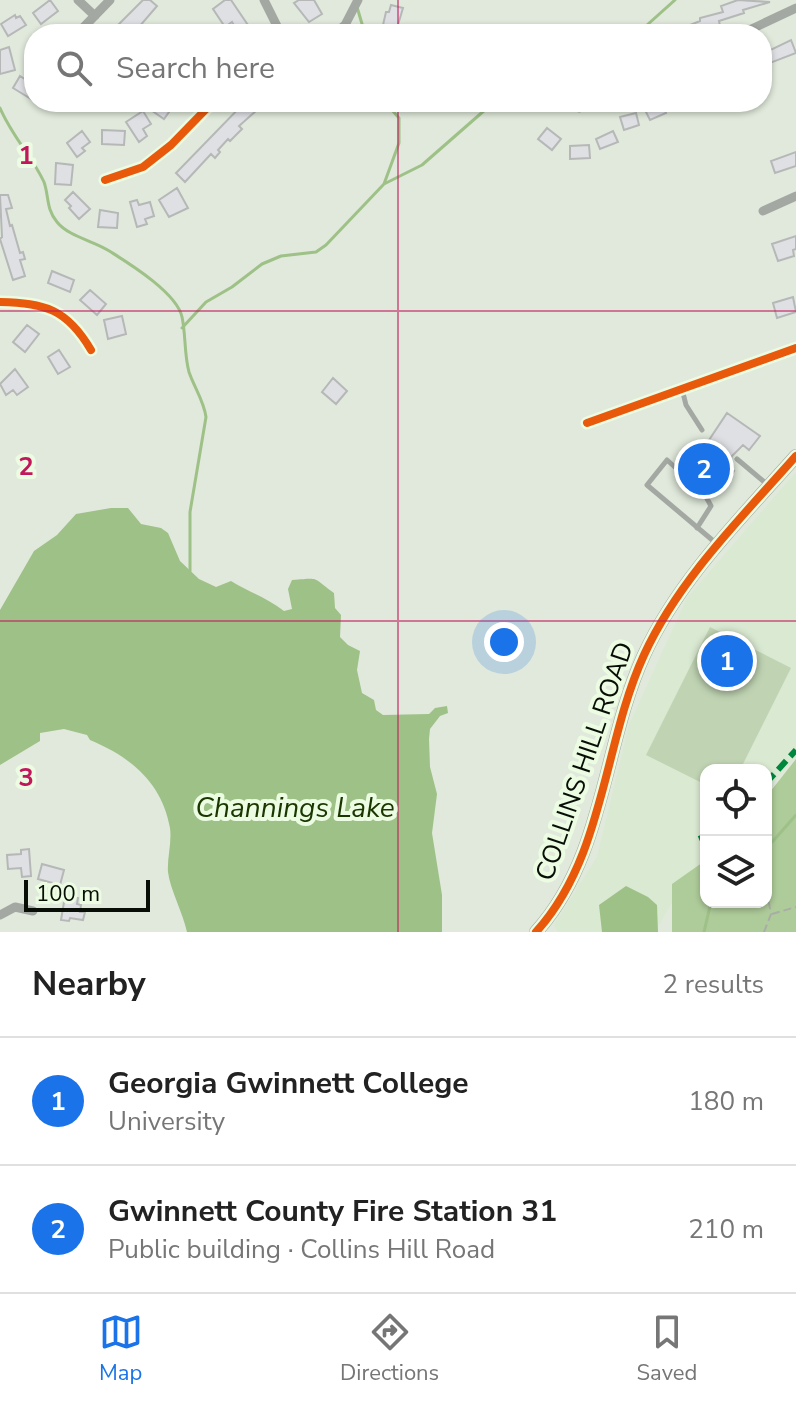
<!DOCTYPE html>
<meta charset="utf-8">
<style>
body{margin:0;font-family:"Nunito Sans",sans-serif;background:#f2f2f2;color:#222}
.controls{position:absolute;right:24px;bottom:24px;display:grid;overflow:hidden;border-radius:16px;box-shadow:0 2px 6px #0004}
.controls button{width:72px;height:72px;display:grid;place-items:center;padding:0;border:0;border-bottom:2px solid #e0e0e0;background:#fff;color:#222;font:40px sans-serif}
.scale{position:absolute;left:24px;bottom:20px;width:126px;box-sizing:border-box;padding-left:8px;border:4px solid #080d06;border-top:0;font-size:22px;line-height:28px;white-space:nowrap;color:#080d06;-webkit-text-stroke:6px #ecfce2;paint-order:stroke}
.you{position:absolute;left:504px;top:642px;width:28px;height:28px;margin:-20px;border:6px solid #fff;border-radius:50%;background:#1a73e8;box-shadow:0 0 0 12px #1a73e833}
.badge{display:grid;place-items:center;width:52px;height:52px;border-radius:50%;background:#1a73e8;color:#fff;font-size:26px;font-weight:700}
.pin{position:absolute;translate:-50% -50%;border:4px solid #fff;box-shadow:0 2px 8px #0006}
.list{margin:0;padding:0;list-style:none}
h2{display:flex;justify-content:space-between;align-items:center;height:104px;margin:0;padding:0 32px;font-size:34px}
h2 small{font-size:26px;font-weight:400;color:#767676}
.list li{display:grid;grid-template-columns:52px 1fr auto;gap:24px;align-items:center;box-sizing:border-box;height:128px;padding:0 32px;border-top:2px solid #e0e0e0}
.list b{display:block;font-size:30px;white-space:nowrap}
.list p{margin:0;font-size:26px;white-space:nowrap;color:#767676}
.list em{font-size:26px;font-style:normal;color:#767676}
.icon{flex:none;width:44px;height:44px;fill:none;stroke:currentColor;stroke-width:2;stroke-linecap:round;stroke-linejoin:round}
.map{position:relative;flex:none;width:796px;height:932px;overflow:hidden}
.search{position:absolute;background:#fff;box-shadow:0 2px 6px #0004;left:24px;right:24px;top:24px;height:88px;display:flex;align-items:center;gap:20px;box-sizing:border-box;padding:0 28px;border-radius:32px;color:#767676;font-size:30px}
.sheet{height:360px;background:#fff}
nav{display:flex;justify-content:space-around;align-items:center;box-sizing:border-box;height:112px;border-top:2px solid #e0e0e0;background:#fff;font-size:22px;color:#767676}
nav a{display:grid;justify-items:center;gap:4px}
nav .on{color:#1a73e8}
.map>svg:first-child{display:block}
.built{fill:#dae9d1}
.green{fill:#c0d4b3}
.forest{fill:#aecb9a}
.water{fill:#9ec187}
.lines{fill:none;stroke-linecap:round;stroke-linejoin:round}
.stream{stroke:#9ec187;stroke-width:3}
.building{fill:#dfe0e3;stroke:#b6b8b7;stroke-width:2}
.path{stroke:#a9ada6;stroke-width:2;stroke-dasharray:8 4;stroke-linecap:butt}
.lane{stroke:#a4a8a3;stroke-width:5}
.street{stroke:#a4a8a3;stroke-width:9}
.secondary{stroke:#a3a8a0;stroke-width:14}
.quiet{stroke:#00873e;stroke-width:6;stroke-dasharray:12 6;stroke-linecap:butt}
.cycleway-casing{stroke:#ecfce2;stroke-width:13}
.cycleway{stroke:#e8590c;stroke-width:8}
.grid{fill:none;stroke:#c2185b;stroke-width:2;stroke-opacity:0.55}
.labels{text-anchor:middle;stroke-width:8;stroke-linejoin:round;paint-order:stroke}
.street-label{font-size:26px;fill:#080d06;stroke:#ecfce2}
.water-label{font-size:28px;font-style:italic;fill:#1a3700;stroke:#ecfce2}
.grid-label{font-size:26px;text-anchor:middle;font-weight:bold;fill:#c2185b;stroke:#ecfce2;stroke-width:8;stroke-linejoin:round;paint-order:stroke}
</style>
<div class="map">
<svg width="796" height="932" viewBox="0 0 796 932">
<rect width="100%" height="100%" fill="#e0e9db"/>
<!-- built -->
<path class="built" d="M796 472V757L766 791V770H706V857L685 880 655 932H558L554 925 597 857 629 725 687 598Z"/>
<!-- green -->
<path class="green" d="M710 627 791 668 740 770H706V785L646 755Z"/>
<!-- forest -->
<path class="forest" d="M796 759V932H672V884L706 860V902H766V797Z"/>
<!-- water -->
<path class="water" d="M111 508H128L141 524 161 528 168 533 180 561 199 579 216 587 231 581C249 592 267 598 284 611L292 609 288 589 292 580C320 578 311 576 334 593L335 608 341 615 340 637 348 645 360 651 357 670 362 693 374 700 376 710 383 715 429 714 435 708 447 706 448 713 440 716 430 729 429 739 430 767 437 794 432 833 442 895V932H187C183 913 170 889 168 872 167 858 172 843 170 828 162 783 131 757 90 740L87 735 64 729 40 733V741L0 765V610L34 551 57 535 76 514Z
M626 886 648 897 657 905 658 932H602L599 905Z"/>
<g class="lines">
<!-- stream -->
<path class="stream" d="M357 7 365 34
M637 34 675 0
M0 108C12 136 33 158 44 182 49 196 46 209 57 222 69 237 95 241 111 252 130 264 177 293 182 317 186 335 184 354 189 372 194 387 204 401 206 417L190 512V571
M384 184 399 143V118L385 102
M182 328 206 302 232 287 262 264 281 256 316 252 326 245 384 184 422 165 494 102
M766 849 796 815
M704 932 711 902"/>
</g>
<!-- building -->
<path class="building" d="M50 0 58 11 41 24 33 13Z
M143 0H150L157 6 133 34H109Z
M225 0H231L254 34H239L232 22 225 27 213 9Z
M299 0H314L322 14 309 22 294 3Z
M738 0 770 2 743 10 744 13 719 21 720 26 698 34H668L700 21V18L723 12 721 6Z
M391 5 403 8 397 28 383 25 386 12H389Z
M15 15 16 18 20 16 26 25 8 36 1 24Z
M791 40 796 53 762 66V54Z
M9 47 15 70 0 74V50Z
M20 76 34 85 31 99 13 88Z
M157 102H176L164 119 151 110Z
M245 102H266L239 126 242 129 230 141 228 139 218 150 220 152 215 158 211 154 185 182 176 173Z
M655 102H681V103L664 109 666 113 650 120 644 108Z
M143 111 151 124 143 129 147 136 139 142 126 122Z
M636 113 639 125 624 130 620 117Z
M547 128 561 139 552 150 538 139Z
M102 130 125 131 124 145 102 144Z
M82 131 90 142 82 148 85 151 77 157 67 143Z
M613 131 618 142 600 149 596 139Z
M589 145 590 158 570 159V146Z
M796 152V166L775 173 771 161Z
M56 163 73 165 71 185 55 184Z
M177 188 188 208 169 217 159 200Z
M73 192 90 209 79 219 69 208 71 206 65 200Z
M0 195H8L12 208 6 209 10 226 12 225 20 253 23 252 25 259 20 260 25 276 13 280 0 239 2 237Z
M137 200 139 205 150 202 154 216 145 219 147 224 137 227 130 202Z
M100 210 118 213 117 228 98 227Z
M796 236V249L793 250 794 256 778 261 772 244Z
M52 271 74 280 70 292 48 283Z
M90 290 106 304 97 315 80 300Z
M793 297 796 312 777 318 773 303Z
M122 316 126 334 108 339 104 320Z
M27 325 39 334 25 352 13 342Z
M59 350 70 367 58 374 48 357Z
M15 369 28 387 17 395 13 390 6 395 0 384Z
M333 378 347 391 336 404 322 392Z
M727 413 760 436 749 450 743 445 732 456 728 466 734 471 722 488 700 471 703 466 690 457 701 443 705 446Z
M29 849 31 876 22 877 21 868 8 869 7 855 21 854V850Z
M42 864 64 870 60 885 38 879Z
M65 896 78 898 77 904 81 905 80 912H85L83 920 70 918 69 921 61 920Z"/>
<g class="lines">
<!-- path -->
<path class="path" d="M772 914 796 907
M764 932 771 914 766 887"/>
<!-- lane -->
<path class="lane" d="M682 389 686 405 702 430
M737 459 769 486
M697 528 711 506 704 493 667 460 647 485 717 544"/>
<!-- street -->
<path class="street" d="M78 0 95 16
M264 0 281 34
M77 34 110 0
M334 34 345 25 358 0
M741 34 796 8
M579 108 595 102
M105 180 143 167 171 145 213 102
M763 211 796 196
M0 302C45 303 67 309 91 350
M587 423 796 348
M0 915 15 907 33 911"/>
<!-- secondary -->
<path class="secondary" d="M536 932C605 856 603 744 644 655 679 579 742 517 796 456"/>
<!-- quiet -->
<path class="quiet" d="M766 783 796 750
M699 839 706 836"/>
<defs>
<path id="cycleway" d="M105 180 143 167 171 145 213 102
M0 302C45 303 67 309 91 350
M587 423 796 348
M536 932C605 856 603 744 644 655 679 579 742 517 796 456"/>
</defs>
<!-- cycleway casing -->
<use href="#cycleway" class="cycleway-casing"/>
<!-- cycleway -->
<use href="#cycleway" class="cycleway"/>
</g>
<!-- grid -->
<path class="grid" d="M398 0V34M398 102V932M0 311H796M0 621H796"/>
<g class="labels">
<!-- street labels -->
<g class="street-label">
<text transform="translate(584 761) rotate(-71)" y="9">COLLINS HILL ROAD</text>
</g>
<!-- water labels -->
<g class="water-label">
<text x="295" y="817">Channings Lake</text>
</g>
</g>
<g class="grid-label">
<text x="26" y="164">1</text>
<text x="26" y="475">2</text>
<text x="26" y="786">3</text>
</g>
</svg>
<div class="controls">
<button><svg class="icon" aria-label="locate" viewBox="0 0 24 24"><circle cx="12" cy="12" r="6"/><path d="M12 2v4M12 18v4M2 12h4M18 12h4"/></svg></button>
<button><svg class="icon" aria-label="layers" viewBox="0 0 24 24"><path d="M12 4l9 5-9 5-9-5zM3 14l9 5 9-5"/></svg></button>
</div>
<div class="scale">100 m</div>
<div class="you"></div>
<div class="pin badge" style="left:727px;top:661px">1</div>
<div class="pin badge" style="left:704px;top:469px">2</div>
<div class="search"><svg class="icon" aria-label="search" viewBox="0 0 24 24"><circle cx="10" cy="10" r="6"/><path d="M15 15l6 6"/></svg>Search here</div>
</div>
<section class="sheet">
<h2>Nearby<small>2 results</small></h2>
<ul class="list">
<li><span class="badge">1</span><div><b>Georgia Gwinnett College</b><p>University</p></div><em>180 m</em></li>
<li><span class="badge">2</span><div><b>Gwinnett County Fire Station 31</b><p>Public building · Collins Hill Road</p></div><em>210 m</em></li>
</ul>
</section>
<nav>
<a class="on"><svg class="icon" aria-label="map" viewBox="0 0 24 24"><path d="M3 6l6-2 6 2 6-2v14l-6 2-6-2-6 2zM9 4v14M15 6v14"/></svg>Map</a>
<a><svg class="icon" aria-label="directions" viewBox="0 0 24 24"><path d="M12 3l9 9-9 9-9-9zM9 14v-3h6M13 9l2 2-2 2"/></svg>Directions</a>
<a><svg class="icon" aria-label="saved" viewBox="0 0 24 24"><path d="M7 4h10v16l-5-4-5 4z"/></svg>Saved</a>
</nav>
